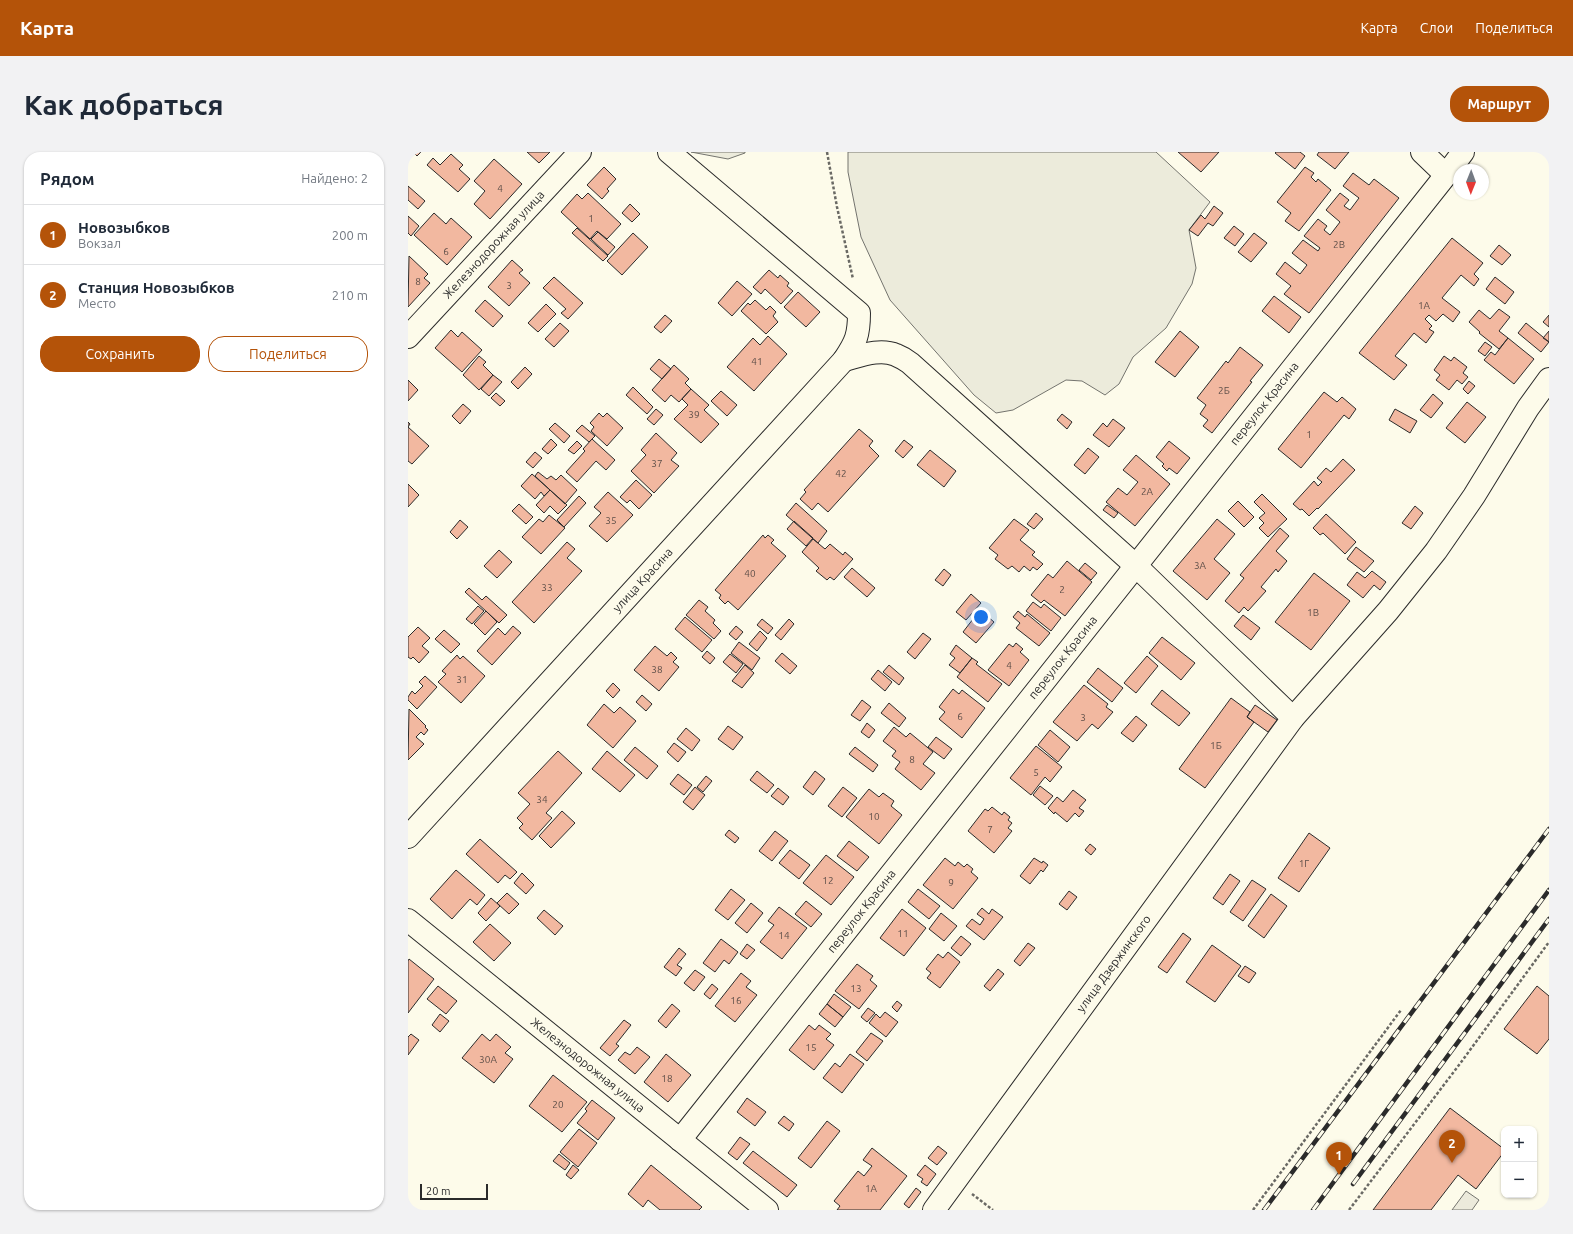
<!DOCTYPE html>
<html lang="ru">
<meta charset="utf-8">
<style>
body{margin:0;font-family:Ubuntu,sans-serif;background:#f2f2f3;color:#1f2937}
.controls{position:absolute;right:12px;bottom:12px;display:grid;overflow:hidden;border-radius:8px;box-shadow:0 1px 3px #0004}
.controls button{width:36px;height:36px;display:grid;place-items:center;padding:0;border:0;border-bottom:1px solid #e0e1e3;background:#fff;color:#1f2937;font:20px sans-serif}
.compass{position:absolute;left:1045px;top:12px;width:36px;height:36px;border-radius:50%;background:#fff;box-shadow:0 1px 3px #0004;rotate:181deg}
.scale{position:absolute;left:12px;bottom:10px;width:68px;box-sizing:border-box;padding-left:4px;border:2px solid #2b2b2b;border-top:0;font-size:11px;line-height:14px;white-space:nowrap;color:#2b2b2b;-webkit-text-stroke:3px #fdfbea;paint-order:stroke}
.you{position:absolute;left:573px;top:465px;width:14px;height:14px;margin:-10px;border:3px solid #fff;border-radius:50%;background:#1a73e8;box-shadow:0 0 0 6px #1a73e833}
.badge{display:grid;place-items:center;width:26px;height:26px;border-radius:50%;background:#b45309;color:#fff;font-size:13px;font-weight:700}
.pin{position:absolute;translate:-50% -33px;filter:drop-shadow(0 1px 2px #0008)}
.pin::after{content:'';position:absolute;top:21px;width:14px;height:12px;background:inherit;clip-path:polygon(0 0,100% 0,50% 100%)}
.list{margin:0;padding:0;list-style:none}
h2{display:flex;justify-content:space-between;align-items:center;height:52px;margin:0;padding:0 16px;font-size:17px}
h2 small{font-size:13px;font-weight:400;color:#747a83}
.list li{display:grid;grid-template-columns:26px 1fr auto;gap:12px;align-items:center;box-sizing:border-box;height:60px;padding:0 16px;border-top:1px solid #e0e1e3}
.list b{display:block;font-size:15px;white-space:nowrap}
.list p{margin:0;font-size:13px;white-space:nowrap;color:#747a83}
.list em{font-size:13px;font-style:normal;color:#747a83}
.actions{display:flex;gap:8px;padding:12px 16px}
.actions a{flex:1;padding:9px 0;border:1px solid #b45309;border-radius:16px;text-align:center;font-size:14px;color:#b45309}
.actions .main{background:#b45309;color:#fff}
.map{position:relative;flex:none;width:1141px;height:1058px;overflow:hidden;border-radius:16px}
header{display:flex;align-items:center;gap:24px;box-sizing:border-box;height:56px;padding:0 20px;background:#b45309;color:#fff}
header strong{font-size:19px}
nav{display:flex;gap:22px;margin-inline-start:auto;font-size:14px}
.intro{display:flex;align-items:center;justify-content:space-between;box-sizing:border-box;height:96px;padding:0 24px}
h1{margin:0;font-size:28px}
.button{padding:10px 18px;border-radius:16px;background:#b45309;color:#fff;font-size:14px;font-weight:700}
main{display:flex;gap:24px;padding:0 24px}
aside{flex:1;background:#fff;border-radius:16px;box-shadow:0 1px 3px #0004}
.map>svg:first-child{display:block}
.green{fill:#ecebdb;stroke:#74746e}
.parking{fill:#eceadb;stroke:#74746e}
.building{fill:#f2b8a0;stroke:#2b2b2b}
.lines{fill:none;stroke-linecap:round;stroke-linejoin:round}
.minor-casing{stroke:#2b2b2b;stroke-width:24}
.path{stroke:#6a6964;stroke-width:2.5;stroke-dasharray:3 2;stroke-linecap:butt}
.minor{stroke:#fdfbea;stroke-width:22}
.rail-casing{stroke:#2b2b2b;stroke-width:4.5}
.rail{stroke:#fdfbea;stroke-width:3;stroke-dasharray:9;stroke-linecap:butt}
.labels{text-anchor:middle;stroke-width:3;stroke-linejoin:round;paint-order:stroke}
.number-label{font-size:10px;fill:#5d4e48}
.street-label{font-size:12px;fill:#2b2b2b;stroke:#fdfbea}
</style>
<header>
<strong>Карта</strong>
<nav><a>Карта</a><a>Слои</a><a>Поделиться</a></nav>
</header>
<div class="intro"><h1>Как добраться</h1><a class="button">Маршрут</a></div>
<main>
<aside>
<h2>Рядом<small>Найдено: 2</small></h2>
<ul class="list">
<li><span class="badge">1</span><div><b>Новозыбков</b><p>Вокзал</p></div><em>200 m</em></li>
<li><span class="badge">2</span><div><b>Станция Новозыбков</b><p>Место</p></div><em>210 m</em></li>
</ul>
<div class="actions"><a class="main">Сохранить</a><a>Поделиться</a></div>
</aside>
<div class="map">
<svg width="1141" height="1058" viewBox="0 0 1141 1058">
<rect width="100%" height="100%" fill="#fdfbea"/>
<!-- green -->
<path class="green" d="M283 0H337V1L320 7Z
M440 0H748L802 50 781 78 788 116 784 132 758 176 725 205 711 232 697 243 674 229 658 228 605 258 588 261 566 243 482 148 453 85 440 20Z"/>
<!-- parking -->
<path class="parking" d="M1058 1039 1071 1048 1064 1058H1044Z"/>
<!-- building -->
<path class="building" d="M5 0H13L9 4Z
M119 0H142L131 11Z
M770 0H811L793 20Z
M868 0H892L897 4 887 17 867 1Z
M911 0H941L927 17 909 3Z
M43 2 55 13 51 17 62 27 50 40 19 13 25 6 32 13Z
M86 7 114 32 82 67 66 52 77 39 66 29Z
M196 15 208 27 199 37 201 39 194 47 179 33Z
M897 15 906 21 903 25 908 30 910 27 923 38 891 79 877 69 883 61 869 50Z
M945 21 961 33 966 27 991 46 901 161 876 142 883 134 868 122 877 110 892 122 899 113 884 101 895 88 910 99 912 96 896 84 910 67 919 74 916 78 922 83 932 70 918 58 932 41 941 48 936 54 942 58 951 46 935 34Z
M0 34 17 49 10 57 0 48Z
M180 41 213 72 199 87 189 79 182 87 153 60 169 42 174 47Z
M222 52 232 62 224 70 214 61Z
M806 54 815 61 805 74 800 71 790 84 781 78 793 63 797 67Z
M26 61 38 72 43 66 64 85 39 113 6 83Z
M0 64 11 74 3 84 0 81Z
M826 74 836 82 827 94 816 86Z
M169 76 200 104 195 109 164 81Z
M190 80 207 95 200 103 183 87Z
M225 81 240 95 214 123 199 109Z
M846 81 859 91 843 110 830 100Z
M1044 86 1075 111 1066 122 1071 127 1066 134 1053 123 1034 146 1052 160 1045 170 1035 162 1028 169 1021 163 1017 167 1024 174 1021 177 1026 180 1018 191 1006 181 987 204 999 213 986 228 951 201Z
M1091 93 1103 103 1094 113 1082 104Z
M1 104 20 122 16 126 22 131 0 155Z
M104 108 115 118 111 121 122 131 101 154 80 135Z
M361 118 370 126 372 123 381 131 379 134 385 139 373 152 357 137 353 142 345 135Z
M146 125 175 151 160 167 153 161 158 157 135 136Z
M1087 125 1106 140 1097 152 1078 137Z
M329 129 344 142 324 164 310 151Z
M390 140 412 160 398 175 376 155Z
M866 144 893 165 881 181 854 159Z
M77 148 95 164 85 175 67 159Z
M347 148 358 158 362 154 368 160 365 164 370 170 358 182 333 159 340 151 342 153Z
M138 152 148 162 130 180 120 171Z
M1091 157 1102 165 1091 179 1100 186 1091 197 1071 181 1072 180 1061 170 1071 158 1082 167Z
M257 163 264 169 253 181 246 175Z
M1141 163V175L1135 170Z
M152 171 161 179 146 195 137 187Z
M1118 171 1141 190 1133 200 1110 181Z
M43 178 50 185 54 180 74 198 54 220 27 196Z
M772 179 791 195 767 225 747 210Z
M1141 179V190L1135 186Z
M360 184 379 202 346 239 319 215 345 186 352 193Z
M1100 186 1126 207 1106 232 1076 208 1083 200 1087 203Z
M1077 190 1084 195 1077 204 1070 199Z
M832 195 855 213 842 229 844 230 804 281 795 274 800 268 792 262 798 253 789 246 818 209 820 211Z
M71 204 78 210 75 213 85 223 71 238 55 223Z
M1036 204 1043 209 1046 205 1059 215 1055 221 1060 225 1054 232 1049 228 1041 238 1028 228 1032 223 1026 218Z
M251 207 263 217 254 227 242 217Z
M266 213 281 227 277 231 283 237 271 250 263 243 257 250 244 238Z
M117 215 124 222 110 237 103 230Z
M85 223 94 230 81 244 73 237Z
M0 228 10 238 0 249Z
M1061 229 1067 234 1060 242 1055 237Z
M225 235 245 255 239 262 218 243Z
M283 237 301 253 296 258 311 272 293 291 266 267 280 253 274 247Z
M313 239 329 253 319 264 303 249Z
M916 240 929 250 934 245 948 257 941 267 936 263 893 316 870 297Z
M88 241 97 249 92 254 83 246Z
M1025 242 1035 251 1023 266 1012 258Z
M1059 250 1078 265 1057 291 1038 276Z
M55 252 63 259 52 272 44 264Z
M248 257 255 263 246 273 239 267Z
M987 257 1009 269 1002 281 981 268Z
M191 261 195 265 199 261 215 276 199 294 183 279 186 275 182 271Z
M654 262 664 270 659 277 649 268Z
M705 267 717 276 701 295 685 283 695 271 699 275Z
M0 270 2 272 0 275 21 294 4 312 0 309Z
M147 271 162 284 156 291 141 277Z
M174 273 187 284 181 290 168 279Z
M451 277 465 289 461 294 471 304 420 360 410 351 404 358 392 347 398 340 396 338Z
M248 281 269 301 263 308 271 314 246 341 223 319 238 303 233 298Z
M143 287 149 293 140 302 134 297Z
M184 287 207 308 198 318 188 309 169 330 158 320 177 299 175 297Z
M496 288 505 295 495 306 487 299Z
M169 289 174 294 166 302 160 298Z
M761 289 782 306 769 322 761 316 759 319 754 314 756 312 748 305Z
M680 296 691 305 677 322 666 313Z
M522 298 548 319 536 335 509 313Z
M127 300 134 306 125 316 118 310Z
M728 303 762 332 727 374 698 350 710 336 719 343 730 330 715 318Z
M935 307 947 318 910 357 909 356 901 364 894 357 892 358 885 352 906 329 910 334 914 330 909 326 918 316 923 320Z
M130 320 139 327 143 324 148 328 153 323 169 338 157 352 127 324Z
M124 322 142 338 136 344 133 340 127 347 113 334Z
M228 328 244 343 231 357 222 348 219 351 212 345Z
M0 332 11 343 0 355Z
M142 338 159 353 150 362 142 354 136 361 128 353Z
M200 340 225 363 199 390 181 374 193 361 186 355Z
M854 342 879 367 860 385 851 376 856 371 851 366 857 361 846 350Z
M171 344 178 351 156 375 149 368Z
M830 349 846 365 836 375 820 359Z
M388 351 419 379 410 391 378 363Z
M111 352 125 365 118 372 104 359Z
M699 353 710 361 706 366 695 358Z
M1007 354 1015 361 1003 377 994 371Z
M628 361 635 367 626 377 619 372Z
M918 362 948 390 937 402 915 381 912 383 905 376Z
M141 363 157 376 133 402 114 385 131 367 135 370Z
M606 367 621 378 612 388 627 400 624 403 635 412 629 418 625 415 622 419 616 414 611 420 604 414 600 417 587 407 590 403 581 396Z
M809 367 827 382 806 407 822 421 799 448 765 419Z
M52 368 60 375 49 387 42 380Z
M386 369 405 386 398 394 379 377Z
M872 376 881 384 868 399 879 409 870 420 868 417 853 435 858 439 840 459 836 455 831 461 817 449 836 426 832 423Z
M355 383 357 386 360 383 366 388 363 391 378 404 330 458 320 449 317 452 311 446 313 443 307 438Z
M405 387 417 397 422 392 435 403 437 400 445 407 426 428 422 425 419 428 408 419 411 416 394 400Z
M159 390 167 397 159 406 174 419 126 471 104 450Z
M948 395 966 409 956 420 939 407Z
M91 398 104 410 89 426 76 414Z
M659 409 684 430 657 464 636 448 633 451 623 443 640 422 645 426Z
M677 411 689 421 683 428 671 418Z
M444 416 467 436 459 445 436 425Z
M536 417 543 423 535 434 527 428Z
M964 419 978 430 972 438 966 433 955 446 939 433 949 420 957 426Z
M906 421 942 449 903 498 867 470Z
M61 436 74 448 78 444 99 463 91 471 57 440Z
M563 442 573 451 558 468 548 460Z
M291 448 300 455 297 459 307 468 305 471 313 479 306 487 278 463Z
M625 450 633 456 636 452 653 466 643 479 618 459Z
M70 454 76 459 64 472 58 467Z
M572 458 586 470 568 491 555 480Z
M78 459 89 470 77 483 66 472Z
M610 459 617 465 619 462 642 481 631 494 608 476 612 471 605 465Z
M835 463 852 476 843 488 826 474Z
M277 465 304 488 294 500 267 477Z
M354 467 365 476 360 482 349 473Z
M381 467 386 472 373 488 367 483Z
M105 474 113 481 84 513 69 499 90 476 97 483Z
M328 474 335 480 328 488 321 482Z
M10 475 22 486 14 494 21 500 11 511 5 505 3 507 0 505V485Z
M36 478 52 492 43 501 27 487Z
M352 479 359 486 349 499 341 492Z
M515 481 523 487 507 507 499 500Z
M754 485 787 511 773 528 741 501Z
M331 490 352 506 344 518 323 501Z
M608 491 615 497 612 500 621 508 601 534 580 518 601 492 605 495Z
M548 493 564 506 552 521 541 513 547 506 542 502Z
M247 494 259 504 263 500 269 506 265 510 271 515 251 539 226 518Z
M299 499 307 506 302 512 294 505Z
M374 501 389 514 382 522 367 509Z
M322 502 335 512 328 521 315 510Z
M49 503 52 507 55 504 77 524 53 551 30 530 38 522 34 519Z
M739 504 750 514 728 541 716 531Z
M564 506 570 510 568 512 594 532 580 550 549 525Z
M337 513 346 521 334 536 324 529Z
M481 513 496 526 491 533 475 520Z
M690 516 715 536 704 550 679 530Z
M470 518 484 530 477 539 463 527Z
M17 524 29 535 9 557 0 548V545L4 539 7 542 15 534 11 530Z
M205 531 212 538 205 546 198 539Z
M676 533 700 552 698 555 705 560 690 577 684 572 669 589 645 570Z
M545 537 551 542 554 538 577 556 554 586 531 567 537 560 531 555Z
M754 538 782 561 771 574 743 552Z
M234 543 244 552 238 559 228 550Z
M823 546 842 560 839 565 846 570 797 636 771 617Z
M454 548 463 555 452 569 443 563Z
M481 551 498 566 491 575 473 561Z
M196 552 206 561 212 555 228 569 205 596 179 573Z
M847 553 869 568 860 580 839 565Z
M1 557 18 574 17 575 20 578 16 583 13 580 8 585 16 592 0 608Z
M728 564 739 573 725 590 713 581Z
M459 571 467 578 461 586 453 580Z
M320 574 335 585 325 598 310 587Z
M486 575 498 585 502 581 525 600 515 612 527 621 513 638 487 617 492 610 484 604 488 599 475 589Z
M278 576 292 588 284 599 269 587Z
M642 578 662 595 650 610 630 593Z
M528 585 544 597 536 607 520 595Z
M266 591 278 600 270 610 259 600Z
M628 594 654 615 642 630 637 625 623 643 602 626Z
M227 595 250 614 239 627 216 608Z
M447 595 470 613 465 620 441 602Z
M150 599 174 621 138 661 144 666 124 688 111 676 115 672 109 666 122 652 110 641Z
M199 599 227 623 212 640 184 617Z
M349 619 366 633 359 641 342 628Z
M407 619 417 627 405 643 395 635Z
M270 622 284 633 276 643 262 632Z
M298 624 304 629 295 640 289 635Z
M632 634 645 644 637 653 625 643Z
M287 635 297 643 285 658 275 650Z
M435 635 449 646 434 665 420 654Z
M370 636 381 645 375 653 363 644Z
M461 637 471 645 475 641 486 649 483 654 494 663 471 692 438 665Z
M665 638 678 648 671 656 676 659 671 665 667 661 659 670 647 660 646 662 640 656 649 645 655 650Z
M584 655 594 663 596 660 602 665 600 668 604 671 600 676 604 679 586 701 560 679 577 657 580 659Z
M154 659 167 671 143 696 131 684Z
M321 678 331 686 327 691 317 683Z
M367 679 380 689 364 709 351 699Z
M901 681 922 696 891 740 870 726Z
M72 687 109 720 102 727 97 723 90 731 58 702Z
M441 689 461 705 449 719 429 704Z
M682 692 688 697 683 703 677 698Z
M382 698 402 713 391 727 371 711Z
M418 703 446 725 423 753 395 731Z
M537 706 547 714 550 710 556 715 559 712 565 717 563 720 570 726 545 757 515 733Z
M626 706 634 711 635 709 640 713 635 720 633 718 622 732 612 724Z
M48 718 77 743 69 753 62 747 44 767 22 747Z
M114 721 126 733 118 742 106 731Z
M822 722 832 729 815 753 805 746Z
M844 728 858 737 835 769 822 760Z
M323 737 337 748 320 768 307 758Z
M510 737 532 754 521 767 500 750Z
M661 739 669 745 659 758 651 752Z
M99 741 111 752 101 762 89 751Z
M863 742 879 754 856 786 840 774Z
M83 746 92 754 78 769 70 761Z
M398 749 414 762 403 775 387 762Z
M343 751 355 761 339 781 327 771Z
M371 755 399 776 374 807 352 790 366 773 360 769Z
M574 756 581 762 584 757 595 765 576 788 558 774 564 767 572 773 576 767 569 762Z
M494 757 518 776 496 804 472 786Z
M136 758 155 774 147 783 129 766Z
M533 761 549 774 536 789 521 777Z
M82 772 103 791 86 809 65 790Z
M775 781 783 787 759 821 750 815Z
M553 784 563 792 553 804 543 796Z
M313 787 330 800 321 812 316 808 307 820 295 811Z
M620 791 627 796 612 814 606 809Z
M339 792 347 798 339 807 332 802Z
M804 793 833 814 807 850 778 830Z
M271 796 278 802 269 813 274 816 268 824 256 815Z
M540 800 552 810 532 836 519 826 523 821 518 817 530 802 535 806Z
M1 807 26 827 0 861V809Z
M449 812 465 824 462 828 469 834 451 857 427 839Z
M837 814 848 821 841 831 830 824Z
M590 817 596 822 582 839 576 834Z
M287 818 297 825 286 839 276 831Z
M333 821 343 829 338 835 349 843 327 870 307 854Z
M304 832 310 837 302 847 296 842Z
M30 834 49 849 38 862 19 847Z
M1129 834 1141 844V887L1129 902 1096 877Z
M426 842 443 855 435 865 419 852Z
M489 849 494 853 489 860 484 855Z
M264 852 272 859 258 876 250 869Z
M419 852 435 865 427 875 411 862Z
M460 856 467 861 459 870 453 865Z
M477 860 490 870 478 885 461 871 468 862 472 866Z
M32 862 41 869 32 880 24 873Z
M216 868 223 873 208 892 211 894 202 904 192 896Z
M401 873 407 878 411 873 423 882 418 887 426 893 406 918 381 898Z
M463 881 475 889 459 909 448 900Z
M3 882 11 888 0 903V885Z
M74 882 82 889 88 882 103 895 97 901 105 907 86 931 54 906Z
M229 895 242 905 227 922 210 908 217 900 222 903Z
M258 902 283 923 260 950 236 930Z
M442 902 456 912 434 941 415 926 427 911 432 915Z
M145 923 179 950 154 980 121 954Z
M339 946 358 960 347 974 329 960Z
M184 948 207 966 190 988 169 971 179 959 177 957Z
M1042 956 1096 997V1000L1068 1037 1050 1023 1023 1058H965Z
M376 964 386 972 381 979 370 971Z
M419 969 432 979 403 1016 390 1006Z
M171 977 189 991 170 1015 152 1000Z
M332 985 342 992 329 1008 320 1001Z
M530 994 539 1001 529 1013 520 1006Z
M464 996 499 1024 472 1058H429L432 1054 426 1049 450 1019 456 1024 464 1014 455 1008Z
M345 999 389 1033 379 1045 335 1011Z
M151 1002 162 1011 157 1018 145 1009Z
M165 1013 171 1018 163 1027 158 1023Z
M243 1013 294 1055 291 1058H252L240 1048 235 1055 220 1042Z
M517 1013 528 1022 519 1034 513 1030 515 1027 509 1023Z
M508 1036 513 1040 501 1056 496 1052Z"/>
<g class="lines">
<defs>
<g id="minor">
<path d="M1014 0 1038 23"/>
<path id="s1" d="M0 185 172 0"/>
<path d="M436 208C452 204 472 196 488 203 493 205 498 208 502 211L727 413 885 566"/>
<path id="s2" d="M0 685 436 208C448 190 451 183 451 161L261 0"/>
<path id="s3" d="M0 768 359 1058"/>
<path id="s4" d="M272 988 1038 23 1055 0"/>
<path id="s5" d="M526 1058 885 566 980 459 1028 399 1066 344 1120 256 1141 227"/>
</g>
</defs>
<!-- minor casing -->
<use href="#minor" class="minor-casing"/>
<!-- path -->
<path class="path" d="M419 0 429 55 445 127
M564 1042 585 1058
M845 1058 993 858
M941 1058 1054 909 1141 790"/>
<!-- minor -->
<use href="#minor" class="minor"/>
<defs>
<path id="rail" d="M945 1032 1141 767
M856 1058 1141 677
M905 1058 1141 738"/>
</defs>
<!-- rail casing -->
<use href="#rail" class="rail-casing"/>
<!-- rail -->
<use href="#rail" class="rail"/>
</g>
<g class="labels">
<!-- number labels -->
<g class="number-label">
<text x="92" y="40">4</text>
<text x="183" y="70">1</text>
<text x="931" y="96">2В</text>
<text x="38" y="103">6</text>
<text x="10" y="133">8</text>
<text x="101" y="137">3</text>
<text x="1016" y="157">1А</text>
<text x="349" y="213">41</text>
<text x="816" y="242">2Б</text>
<text x="286" y="266">39</text>
<text x="901" y="286">1</text>
<text x="249" y="315">37</text>
<text x="433" y="325">42</text>
<text x="739" y="343">2А</text>
<text x="203" y="372">35</text>
<text x="792" y="417">3А</text>
<text x="342" y="425">40</text>
<text x="139" y="439">33</text>
<text x="654" y="441">2</text>
<text x="905" y="464">1В</text>
<text x="601" y="517">4</text>
<text x="249" y="521">38</text>
<text x="54" y="531">31</text>
<text x="552" y="568">6</text>
<text x="675" y="569">3</text>
<text x="808" y="597">1Б</text>
<text x="504" y="611">8</text>
<text x="628" y="624">5</text>
<text x="134" y="651">34</text>
<text x="466" y="668">10</text>
<text x="582" y="681">7</text>
<text x="896" y="715">1Г</text>
<text x="420" y="732">12</text>
<text x="543" y="734">9</text>
<text x="495" y="785">11</text>
<text x="376" y="787">14</text>
<text x="448" y="840">13</text>
<text x="328" y="852">16</text>
<text x="403" y="899">15</text>
<text x="80" y="911">30А</text>
<text x="259" y="930">18</text>
<text x="150" y="956">20</text>
<text x="463" y="1040">1А</text>
</g>
<!-- street labels -->
<g class="street-label">
<text dy="4" stroke="none"><textPath href="#s1" startOffset="126">Железнодорожная улица</textPath></text>
<text dy="4" stroke="none"><textPath href="#s4" startOffset="940">переулок Красина</textPath></text>
<text dy="4" stroke="none"><textPath href="#s2" startOffset="348">улица Красина</textPath></text>
<text dy="4" stroke="none"><textPath href="#s4" startOffset="616">переулок Красина</textPath></text>
<text dy="4" stroke="none"><textPath href="#s4" startOffset="292">переулок Красина</textPath></text>
<text dy="4" stroke="none"><textPath href="#s5" startOffset="305">улица Дзержинского</textPath></text>
<text dy="4" stroke="none"><textPath href="#s3" startOffset="231">Железнодорожная улица</textPath></text>
</g>
</g>
</svg>
<div class="controls">
<button>+</button>
<button>−</button>
</div>
<svg class="compass" viewBox="-18 -18 36 36"><path d="M0-13l5 13h-10z" fill="#e53935"/><path d="M0 13l5-13h-10z" fill="#747a83"/></svg>
<div class="scale">20 m</div>
<div class="you"></div>
<div class="pin badge" style="left:931px;top:1023px">1</div>
<div class="pin badge" style="left:1044px;top:1011px">2</div>
</div>
</main>
